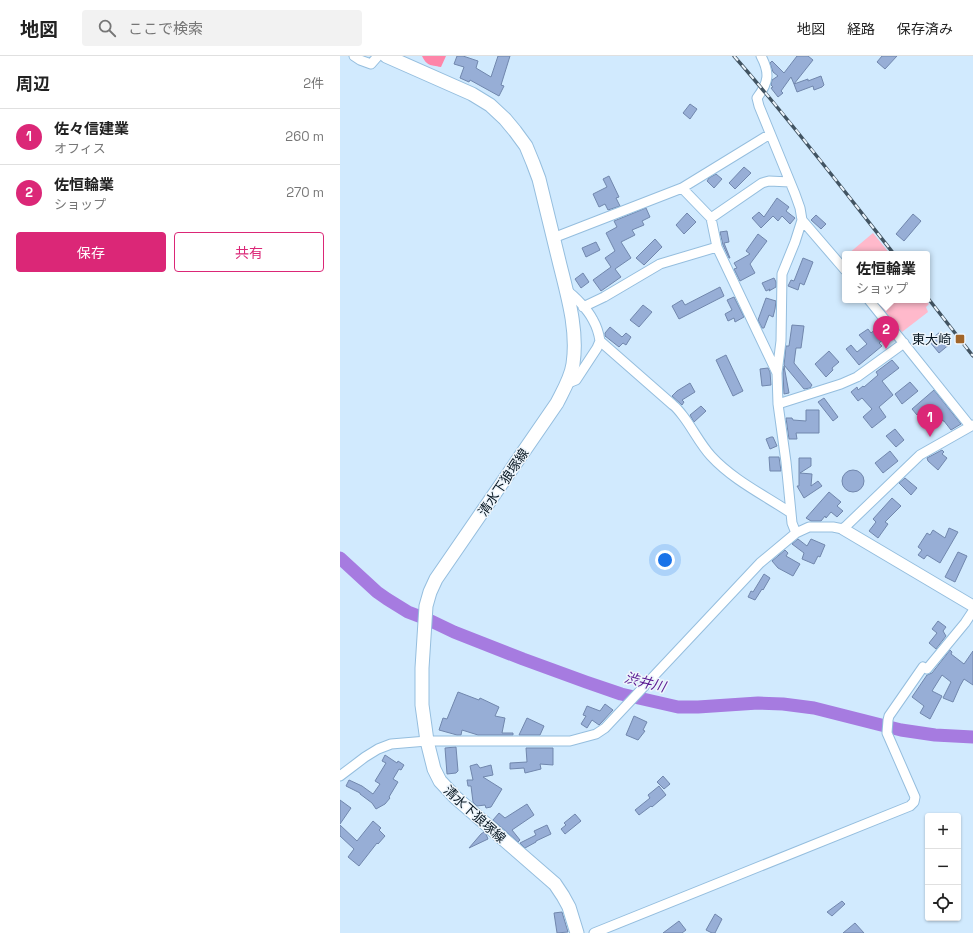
<!DOCTYPE html>
<html lang="ja">
<meta charset="utf-8">
<style>
body{margin:0;font-family:"Space Grotesk","Noto Sans JP",sans-serif;background:#f2f2f2;color:#222}
.controls{position:absolute;right:12px;bottom:12px;display:grid;overflow:hidden;border-radius:4px;box-shadow:0 1px 3px #0004}
.controls button{width:36px;height:36px;display:grid;place-items:center;padding:0;border:0;border-bottom:1px solid #e0e0e0;background:#fff;color:#222;font:20px sans-serif}
.you{position:absolute;left:325px;top:504px;width:14px;height:14px;margin:-10px;border:3px solid #fff;border-radius:50%;background:#1a73e8;box-shadow:0 0 0 6px #1a73e833}
.badge{display:grid;place-items:center;width:26px;height:26px;border-radius:50%;background:#db2777;color:#fff;font-size:13px;font-weight:700}
.pin{position:absolute;translate:-50% -33px;filter:drop-shadow(0 1px 2px #0008)}
.pin::after{content:'';position:absolute;top:21px;width:14px;height:12px;background:inherit;clip-path:polygon(0 0,100% 0,50% 100%)}
.popup{position:absolute;left:502px;top:195px;width:88px;height:52px;box-sizing:border-box;display:grid;place-content:center;border-radius:4px;background:#fff;filter:drop-shadow(0 1px 3px #0005);font-size:13px;white-space:nowrap;color:#767676}
.popup b{font-size:15px;color:#222}
.popup::after{content:'';position:absolute;left:50%;top:100%;margin-left:-8px;border:8px solid transparent;border-top-color:#fff}
.list{margin:0;padding:0;list-style:none}
h2{display:flex;justify-content:space-between;align-items:center;height:52px;margin:0;padding:0 16px;font-size:17px}
h2 small{font-size:13px;font-weight:400;color:#767676}
.list li{display:grid;grid-template-columns:26px 1fr auto;gap:12px;align-items:center;box-sizing:border-box;height:56px;padding:0 16px;border-top:1px solid #e0e0e0}
.list b{display:block;font-size:15px;white-space:nowrap}
.list p{margin:0;font-size:13px;white-space:nowrap;color:#767676}
.list em{font-size:13px;font-style:normal;color:#767676}
.actions{display:flex;gap:8px;padding:12px 16px}
.actions a{flex:1;padding:9px 0;border:1px solid #db2777;border-radius:4px;text-align:center;font-size:14px;color:#db2777}
.actions .main{background:#db2777;color:#fff}
.icon{flex:none;width:22px;height:22px;fill:none;stroke:currentColor;stroke-width:2;stroke-linecap:round;stroke-linejoin:round}
.map{position:relative;flex:none;width:633px;height:877px;overflow:hidden}
header{display:flex;align-items:center;gap:24px;box-sizing:border-box;height:56px;padding:0 20px;background:#fff;border-bottom:1px solid #e0e0e0}
header strong{font-size:19px}
nav{display:flex;gap:22px;margin-inline-start:auto;font-size:14px}
.search{width:280px;height:36px;background:#f2f2f2;display:flex;align-items:center;gap:10px;box-sizing:border-box;padding:0 14px;border-radius:4px;color:#767676;font-size:15px}
main{display:flex}
aside{flex:1;background:#fff}
.map>svg:first-child{display:block}
.green{fill:#ffb9cb}
.forest{fill:#fe85a9}
.lines{fill:none;stroke-linecap:round;stroke-linejoin:round}
.river{stroke:#a67be0;stroke-width:13}
.building{fill:#97aed6;stroke:#7187ad}
.minor-casing{stroke:#95bede;stroke-width:11}
.tertiary-casing{stroke:#95bede;stroke-width:13}
.secondary-casing{stroke:#95bede;stroke-width:15}
.minor{stroke:#fff;stroke-width:9}
.tertiary{stroke:#fff;stroke-width:11}
.secondary{stroke:#fff;stroke-width:13}
.rail-casing{stroke:#425462;stroke-width:3.5}
.rail{stroke:#edf5fc;stroke-width:2;stroke-dasharray:6;stroke-linecap:butt}
.poi-dot{fill:#a26529;stroke:#edf5fc;stroke-width:1.5}
.labels{text-anchor:middle;stroke-width:3;stroke-linejoin:round;paint-order:stroke}
.poi-label{font-size:13px;fill:#05141f;stroke:#edf5fc;text-anchor:end}
.street-label{font-size:13px;fill:#05141f;stroke:#edf5fc}
.water-label{font-size:14px;font-style:italic;fill:#591992;stroke:#edf5fc}
</style>
<header>
<strong>地図</strong>
<div class="search"><svg class="icon" aria-label="search" viewBox="0 0 24 24"><circle cx="10" cy="10" r="6"/><path d="M15 15l6 6"/></svg>ここで検索</div>
<nav><a>地図</a><a>経路</a><a>保存済み</a></nav>
</header>
<main>
<aside>
<h2>周辺<small>2件</small></h2>
<ul class="list">
<li><span class="badge">1</span><div><b>佐々信建業</b><p>オフィス</p></div><em>260 m</em></li>
<li><span class="badge">2</span><div><b>佐恒輪業</b><p>ショップ</p></div><em>270 m</em></li>
</ul>
<div class="actions"><a class="main">保存</a><a>共有</a></div>
</aside>
<div class="map">
<svg width="633" height="877" viewBox="0 0 633 877">
<rect width="100%" height="100%" fill="#d1eafe"/>
<!-- green -->
<path class="green" d="M533 177 550 198H508Z
M536 244H585L589 248 586 251 588 256 562 276Z"/>
<!-- forest -->
<path class="forest" d="M82 0H106L101 11C90 9 87 10 82 0Z"/>
<g class="lines">
<!-- river -->
<path class="river" d="M0 502 37 536 47 543 68 556 89 564 114 576 183 603 246 626 281 638 338 651H358L418 647 443 648 474 652 561 674 595 679 633 681"/>
</g>
<!-- building -->
<path class="building" d="M117 0H123L138 5 136 12 151 21 158 0H170L161 29 164 30 159 40 130 24 129 26 120 22 124 11 114 8Z
M457 0H468L473 4 454 28 451 21 441 35 443 37 438 41 431 32 433 31 431 29 432 24 438 20 433 16 430 7 432 5 444 17Z
M542 0H557L545 13 537 6Z
M481 20 484 29 482 31 474 34 473 30 457 36 454 28 468 23V25Z
M350 48 357 53 350 63 343 57Z
M404 111 411 117 395 133 389 127Z
M376 118 382 123 374 132 367 125 369 122Z
M269 120 279 141 276 142 280 150 268 154 265 148 259 151 253 138 267 131 263 123Z
M437 142 449 151 446 155 455 162 450 168 442 160 438 165 433 160 421 172 412 162 419 156 424 161Z
M306 152 310 161 302 165 304 169 292 174 295 179 281 186 291 202 275 213 281 221 261 235 253 224 271 211 265 202 275 195 266 177 277 171 274 165Z
M347 157 356 166 344 178 336 169Z
M573 158 581 165 564 185 556 178Z
M476 159 486 168 481 173 471 164Z
M387 175 389 186 384 187 390 202H389L383 189 380 176Z
M418 178 427 185 410 208 415 217 400 225 394 213 397 212 394 207 410 198 406 195Z
M315 183 322 191 304 209 296 202Z
M256 186 260 194 246 201 242 192Z
M463 202 473 206 464 229 460 227 458 234 448 230 451 224 454 225Z
M243 217 249 226 241 232 235 223Z
M434 222 436 226V231L429 235 430 233 426 235 422 227Z
M380 231 384 240 339 263 332 250 342 244 345 249Z
M394 241 404 261 395 266 394 262 388 265 385 258 392 254 387 244Z
M426 242 436 245 435 253 433 261 429 259 424 272H422L418 264Z
M303 249 312 256 299 271 290 264Z
M452 269 464 270 461 292H456L454 307 472 329 470 332 464 333 444 309 446 290H449Z
M541 269 549 279 539 287 542 290 519 309 506 293 511 289 517 296 527 288 519 279 528 273 531 277Z
M270 271 282 281 286 277 291 281 286 289 283 287 279 291 265 280V277Z
M600 276 611 287 599 297 589 285Z
M489 295 499 306 492 312 493 314 486 321 475 308Z
M386 299 403 335 393 340 376 304Z
M552 304 559 312 542 325 553 339 539 351 546 361 532 372 523 361 532 353 522 342 518 345 511 336 517 331 518 334 523 330 524 331 538 319 536 316Z
M444 310 449 337 444 338 443 317Z
M428 312 430 316 431 329 422 330 420 313Z
M570 326 578 335 562 348 555 338Z
M350 327 355 336 342 344 344 346 342 349 332 340 337 335Z
M594 334 621 368 611 374 604 365H603L589 349 577 359 572 353Z
M484 342 498 361 493 365 478 346Z
M361 350 366 355 354 366 350 359Z
M466 354H479V377H456L457 383H449L446 362H452L453 364 466 365Z
M555 373 564 384 556 391 546 380Z
M431 381H433L437 390 430 393 426 383Z
M602 394 604 396 602 398 607 402 598 414 588 405 587 402Z
M550 395 558 405 543 417 535 407Z
M429 401H439L441 415H430Z
M459 402H471V410L460 417 472 418 471 430 478 425 482 430 464 442 457 430H459Z
M502 425a11 11 0 1 1 22 0a11 11 0 1 1-22 0Z
M565 422 577 432 571 439 559 427Z
M489 436 501 446 497 450 503 455 497 461 491 456 486 462 485 460 481 465H471L466 462Z
M552 442 561 450 545 466 548 468 538 482 529 475 536 466 533 463Z
M609 472 618 476 600 507 587 499 584 503 578 499 582 494 578 491 587 477 590 479 593 474 605 482Z
M458 483 467 490 471 483 485 489 480 501 478 500 474 508 462 503 464 497 452 488Z
M445 494 448 497 446 500 460 508 453 520 438 512 432 505Z
M618 496 627 500 615 526 605 521Z
M424 518 430 522 423 534 422 533 415 544 408 541 411 535 413 536Z
M598 565 606 571 603 575 606 580 596 593 589 587 597 577 592 573Z
M610 594 612 596 611 598 624 608 633 595V629L624 623 620 630 613 646 603 642 611 626 602 619 592 635 602 640 590 663 580 657 584 650 572 641 587 619 592 617Z
M118 636 139 644 140 642 159 651 155 660 165 662 162 677H173V679H138L122 674 121 679H117L99 674 103 662 107 663Z
M265 648 273 654 261 667 259 669 252 664 247 672 241 668 246 660 243 659 247 650 260 655Z
M294 660 307 666 303 674 305 675 298 684 286 679Z
M187 662 204 670 200 679H179Z
M116 691 118 715 116 717 107 718 105 692Z
M186 692H213V709L200 708 201 713 185 717 184 712 170 713V707L187 706Z
M45 699 57 707 58 705 64 709 61 714 59 713 53 723 58 726 49 741 50 742 45 748 36 753 32 747 20 738V737L6 730 9 724 22 730 33 738 40 728 35 725 46 707 42 705Z
M137 708 140 712 151 709 153 719 143 721 162 733 151 751 146 752 145 749 137 750 133 746 131 730H128L127 724H133L130 710Z
M323 720 330 728 324 733 317 726Z
M319 730 326 739 312 751 311 750 299 759 295 754 310 742 308 739Z
M0 744 11 752 0 768Z
M187 748 194 759 172 774 180 784 178 786 153 764 159 757 165 762Z
M235 758 241 765 225 778 221 773 226 769 224 767Z
M33 765 41 772 39 774 45 780 38 788 37 787 19 810 8 801 14 793 0 780V769L17 785Z
M207 769 211 778 196 785V786L185 792 180 787 196 779 194 775Z
M144 776 146 778 148 783 129 792 141 778Z
M502 845 505 848 492 860 487 856Z
M222 856 228 876 217 877 214 857Z
M375 858 382 863 375 877H372L366 874Z
M339 865 346 874 342 877H323Z
M515 867 524 877H503Z"/>
<g class="lines">
<defs>
<path id="minor" d="M14 0 20 4 31 8 38 0
M421 0C430 17 429 26 417 42L419 50 455 138 460 152 462 164 505 214
M342 132 371 162
M213 182 342 132 430 78
M377 191 437 317
M226 234C235 240 248 254 253 264 257 271 259 278 260 285
M529 244 630 370
M243 251 264 241 320 208 377 191 371 162 422 127 429 125 450 126
M226 328 236 324 257 292 260 285 333 349C337 352 340 356 343 360 353 373 360 388 371 400 393 424 424 439 451 457
M438 348 501 328 517 321 564 287
M456 477 452 467 446 406 438 348 437 317 441 285 442 218 455 186 462 164
M0 720 25 701 38 693 51 688 87 685H230L256 678 265 672 420 507 456 477 469 471H493L503 473 580 399 633 369
M254 877 570 750 574 746 575 741 547 677 548 664 549 660 583 611 587 613 625 567 633 555"/>
<path id="tertiary" d="M503 473 633 550"/>
<path id="secondary" d="M46 0 132 38 150 49 165 63 175 75 186 90 193 107 199 123C206 152 213 180 220 209 228 241 238 275 233 308 231 322 223 335 217 347L96 523 90 536 86 550 82 612V649L87 685 94 713 100 725 115 741 215 828 223 840 229 851 237 877"/>
</defs>
<!-- minor casing -->
<use href="#minor" class="minor-casing"/>
<!-- tertiary casing -->
<use href="#tertiary" class="tertiary-casing"/>
<!-- secondary casing -->
<use href="#secondary" class="secondary-casing"/>
<!-- minor -->
<use href="#minor" class="minor"/>
<!-- tertiary -->
<use href="#tertiary" class="tertiary"/>
<!-- secondary -->
<use href="#secondary" class="secondary"/>
<defs>
<path id="rail" d="M394 0C450 64 501 131 554 198
M587 241 633 300"/>
</defs>
<!-- rail casing -->
<use href="#rail" class="rail-casing"/>
<!-- rail -->
<use href="#rail" class="rail"/>
</g>
<!-- markers -->
<rect class="poi-dot" x="615" y="278" width="10" height="10" rx="2"/>
<g class="labels">
<!-- poi labels -->
<g class="poi-label">
<text x="611" y="288">東大崎</text>
</g>
<!-- street labels -->
<g class="street-label">
<text transform="translate(163 426) rotate(-56)" y="5">清水下狼塚線</text>
<text transform="translate(135 758) rotate(42)" y="5">清水下狼塚線</text>
</g>
<!-- water labels -->
<g class="water-label">
<text transform="translate(305 626) rotate(14)" y="5">渋井川</text>
</g>
</g>
</svg>
<div class="controls">
<button>+</button>
<button>−</button>
<button><svg class="icon" aria-label="locate" viewBox="0 0 24 24"><circle cx="12" cy="12" r="6"/><path d="M12 2v4M12 18v4M2 12h4M18 12h4"/></svg></button>
</div>
<div class="you"></div>
<div class="pin badge" style="left:590px;top:381px">1</div>
<div class="pin badge" style="left:546px;top:293px">2</div>
<div class="popup"><b>佐恒輪業</b>ショップ</div>
</div>
</main>
